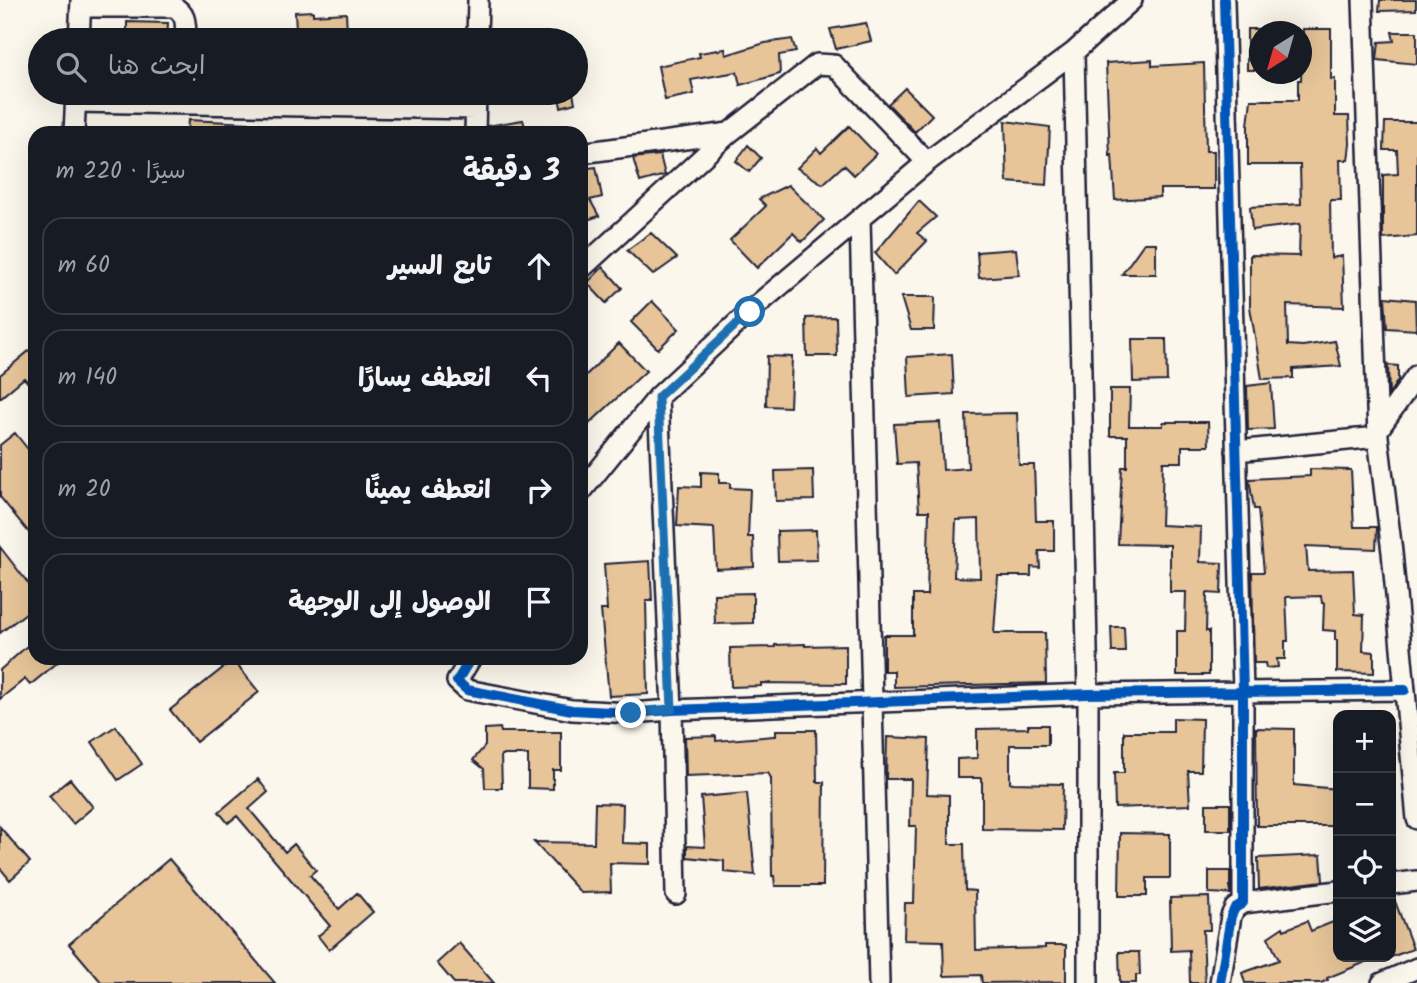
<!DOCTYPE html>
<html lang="ar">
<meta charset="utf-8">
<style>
body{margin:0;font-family:Kalam,"Playpen Sans Arabic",sans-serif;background:#242831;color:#f1f3f6;direction:rtl}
.controls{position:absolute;right:21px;bottom:21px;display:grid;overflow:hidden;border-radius:14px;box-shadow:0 7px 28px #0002}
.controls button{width:63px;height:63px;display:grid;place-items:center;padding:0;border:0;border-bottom:2px solid #363941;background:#171b24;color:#f1f3f6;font:35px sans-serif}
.compass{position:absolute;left:1249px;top:21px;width:63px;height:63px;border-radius:50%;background:#171b24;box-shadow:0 7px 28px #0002;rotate:217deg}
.stop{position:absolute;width:21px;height:21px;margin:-16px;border:5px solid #1f6fb2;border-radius:50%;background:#fff}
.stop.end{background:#1f6fb2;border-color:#fff;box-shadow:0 2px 7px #0008}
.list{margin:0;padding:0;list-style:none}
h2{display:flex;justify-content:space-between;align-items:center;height:91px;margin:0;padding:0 28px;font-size:30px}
h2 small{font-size:23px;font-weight:400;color:#9ea1a6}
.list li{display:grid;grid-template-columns:46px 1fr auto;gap:21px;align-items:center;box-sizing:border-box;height:98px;margin:0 14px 14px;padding:0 14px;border:2px solid #363941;border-radius:21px}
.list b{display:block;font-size:26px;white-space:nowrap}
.list em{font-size:23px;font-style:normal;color:#9ea1a6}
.icon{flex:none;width:38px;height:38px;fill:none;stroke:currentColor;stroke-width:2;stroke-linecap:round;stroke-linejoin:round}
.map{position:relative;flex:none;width:1417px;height:983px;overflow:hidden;direction:ltr}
.search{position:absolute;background:#171b24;box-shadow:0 7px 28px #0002;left:28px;top:28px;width:560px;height:77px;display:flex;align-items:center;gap:18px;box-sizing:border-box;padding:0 24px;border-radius:38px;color:#9ea1a6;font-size:26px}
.panel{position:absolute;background:#171b24;box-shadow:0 7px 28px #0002;left:28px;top:126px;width:560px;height:539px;border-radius:21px;direction:rtl}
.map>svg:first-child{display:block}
.building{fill:#e7c599;stroke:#22223b;stroke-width:2;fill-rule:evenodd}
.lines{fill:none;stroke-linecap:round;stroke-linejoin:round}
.minor-casing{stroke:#22223b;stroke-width:24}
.minor{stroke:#fbf7ec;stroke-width:19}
.cycleway-casing{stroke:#fbf7ec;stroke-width:15}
.cycleway{stroke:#0057b8;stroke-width:10}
.route{stroke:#1f6fb2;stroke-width:9}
</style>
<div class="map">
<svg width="1417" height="983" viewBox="0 0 1417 983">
<rect width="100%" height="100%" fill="#fbf7ec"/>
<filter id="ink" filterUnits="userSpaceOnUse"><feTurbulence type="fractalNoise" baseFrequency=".0143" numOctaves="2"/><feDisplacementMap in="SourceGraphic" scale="14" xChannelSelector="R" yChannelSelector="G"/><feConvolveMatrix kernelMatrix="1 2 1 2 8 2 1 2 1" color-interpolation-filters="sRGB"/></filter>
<g filter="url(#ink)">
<!-- building -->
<path class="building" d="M1380 0H1416V10L1379 11Z
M313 11V15L346 13 347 31 329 32V28L296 30 295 12Z
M127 22 168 23 167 40H127Z
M866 23 871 41 836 49 830 29Z
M1247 29H1259V70H1247Z
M1303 29H1331V79H1335V116H1349L1350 144 1348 160H1340L1341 200H1330L1331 258 1342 256 1344 307 1287 305 1288 345 1303 346 1335 341 1341 366 1293 369V378L1262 379 1250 307V255L1299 256 1300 224 1252 230 1250 207 1301 204 1300 165H1248V125L1251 100H1298V80H1301Z
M1392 32H1417V64L1377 60 1379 42 1394 41Z
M792 39 796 52 779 55 780 74 740 85 737 72 691 80 694 94 665 100 658 66 700 57 699 53 725 49 726 55 765 43Z
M1152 60V66L1204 63 1206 151H1214V189H1160V197L1115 200 1112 155 1110 156 1106 63Z
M905 88 932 115 915 132 888 104Z
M558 93H573L575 103 561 107Z
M188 120 249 123V133H187Z
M523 120 527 133H488L487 126Z
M1005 121 1050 127 1047 185 1007 182Z
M1385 122H1417V236L1383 239V175L1398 174 1397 150H1384Z
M849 126 876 154 854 175 844 165 823 184 797 168 817 148 821 153Z
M748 145 761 158 749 172 736 161Z
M660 155 665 175 640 182 633 158Z
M596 167 602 197 590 200 599 216 581 222V169Z
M788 185 824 220 802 242 793 233 757 268 730 240 766 206 759 199Z
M919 201 936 217 917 233 927 241 894 275 875 253Z
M651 233 677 258 653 275 627 250Z
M1144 243H1156V274H1122Z
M1016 249 1019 275 979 278 977 252Z
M603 267 622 288 606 303 587 283Z
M901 297H935L934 330H911Z
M1385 297 1415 300 1416 330 1387 328Z
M652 301 679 329 658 349 631 322Z
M836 317 837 356H807L806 318Z
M1132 339H1166L1167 381 1133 382Z
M619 343 646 371 589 424 581 416V380Z
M35 346V391L24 378 0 398V375Z
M952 354 954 394 909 397 907 357Z
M767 356 792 357 790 407 766 406Z
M1388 365 1398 366V380L1389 394Z
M1271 383 1274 429 1248 430 1247 386Z
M1110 389H1130L1129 426H1163V422H1208L1209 446H1182V462H1163L1161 525 1201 527 1200 562 1222 563 1221 594 1207 593 1206 631H1209V675H1177V631H1185L1186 592H1170V545L1118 544 1122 467H1127V436H1110Z
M1017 413 1019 465H1034L1036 521H1054V551H1039L1040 568 1031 567V576H998L994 633H1045L1046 683 894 687V671H884V635H913V595H927L929 511H919L916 463 897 464 894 424 940 422 943 470 968 468 966 414ZM979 519 980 578 954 577 956 520Z
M15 433 35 458V540L0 497V445Z
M1310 469 1351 470 1354 527H1377L1376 549 1306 546 1308 571 1353 570 1355 614 1364 615 1363 651 1374 652V673L1337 672V640H1335V631L1323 630 1324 603H1322L1321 596 1286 597 1288 641H1285V659H1277L1278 667 1266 668 1265 663H1254L1252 572H1264L1258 509H1254L1249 479 1310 476Z
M813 470 814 500 776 501 775 471Z
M701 472 719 473V483H730V488L750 489 748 537H753L754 567 716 569 714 528 677 526 679 486 701 487Z
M816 530 817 560 778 561 777 531Z
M0 547 35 592V606L0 633Z
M650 561 652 601H646L648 694 609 696 601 610H607L604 564Z
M753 593V623L715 624 714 594Z
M1111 627H1124L1125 652H1112Z
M35 639V658H63L30 685 25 679 0 699V670Z
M805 644V646L846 645V684L761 683V686L731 687 730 648 775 647V645Z
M233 660 259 692 196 742 170 710Z
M1173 718 1202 719 1201 771H1188L1190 805 1115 808 1114 773H1124V732H1173Z
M1028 725H1048V745H1010V783L1063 784 1062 830 982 829V778H957V759L977 758V729L1028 728Z
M116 726 142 764 118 780 92 742Z
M500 728 501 732H561V770H553V789L528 788V755H501L502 788H485L484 769 473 760 485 746V729Z
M1256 728 1294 729V785L1338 789V826H1257Z
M776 730H816L817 782H824L823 886H775L774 876H772L771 778 768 773 686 776 685 737 716 736V741L774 736H776Z
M887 737 929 739 927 794 949 795V844H964L965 890 975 891 976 950 1045 948V945H1066V982L982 983 981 975 944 976 943 941 904 940 905 903H914L916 826H910L911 779H886Z
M70 779 93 807 73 824 49 796Z
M258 779 268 792 249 809 285 852 294 844 316 870 310 875 339 909 357 893 373 912 329 950 318 936 330 926 237 816 228 823 219 812Z
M747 793 755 875 724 872V861L687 857V846L705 847 701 797Z
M595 803 623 804 622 843 650 844V864L610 863 611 892 581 893 534 842 594 843Z
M1206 804H1230V830H1206Z
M0 827 30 862 10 880 0 868Z
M1120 833 1170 834V878H1147V896H1119Z
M1321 855 1323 881 1259 889 1258 858Z
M169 859 275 983H102L69 944Z
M1209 871H1230V894L1209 893Z
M1391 896H1393L1413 949 1391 957Z
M1209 897 1210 930H1203L1205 983H1190L1189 950 1171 951 1170 898Z
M1338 920V957H1378L1327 978 1328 980 1321 983H1245L1242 973 1279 960 1268 937 1283 927 1284 930 1307 921 1311 931Z
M459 943 494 983H454L437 963Z
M1119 952H1139L1140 975H1136V983H1120Z"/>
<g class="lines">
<defs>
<path id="minor" d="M1363 0 1378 437 1392 552 1417 819
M81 7H174C188 15 185 25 186 40
M79 40 81 0
M477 40 478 0
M1074 52 1088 694V983
M75 102 475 109
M74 133 76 93
M475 133 476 93
M729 133 817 64 834 65 927 162
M581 153 729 133 581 269
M860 219 879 983
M658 397 672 710 676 894
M1378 430 1417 375
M1236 451 1378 437
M581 492 658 397 750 311 927 162 1074 52 1132 0
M471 658 457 681 467 690 572 710 631 713 672 710 1088 694 1405 690
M1391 884 1417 881
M1243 903 1338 891
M1220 983 1231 916 1235 908 1243 903V692L1224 0
M1382 983 1417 968"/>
</defs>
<!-- minor casing -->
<use href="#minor" class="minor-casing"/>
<!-- minor -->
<use href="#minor" class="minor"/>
<defs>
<path id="cycleway" d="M471 658 457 681 467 690 572 710 631 713 672 710 1088 694 1405 690
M1220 983 1231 916 1235 908 1243 903V692L1224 0"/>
</defs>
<!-- cycleway casing -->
<use href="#cycleway" class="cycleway-casing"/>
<!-- cycleway -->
<use href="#cycleway" class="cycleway"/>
</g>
</g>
<g class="lines" filter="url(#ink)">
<!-- route -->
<path class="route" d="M631 713 672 709 658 397 750 312"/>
</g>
</svg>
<div class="controls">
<button>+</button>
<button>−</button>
<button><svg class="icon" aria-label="locate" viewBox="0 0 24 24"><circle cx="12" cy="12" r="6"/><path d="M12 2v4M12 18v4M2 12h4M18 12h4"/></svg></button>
<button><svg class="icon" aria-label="layers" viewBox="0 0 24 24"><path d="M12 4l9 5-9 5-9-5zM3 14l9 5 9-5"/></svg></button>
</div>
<svg class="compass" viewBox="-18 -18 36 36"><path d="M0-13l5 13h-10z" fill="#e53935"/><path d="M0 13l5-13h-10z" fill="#9ea1a6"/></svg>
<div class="stop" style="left:750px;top:312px"></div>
<div class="stop end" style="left:631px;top:713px"></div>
<div class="search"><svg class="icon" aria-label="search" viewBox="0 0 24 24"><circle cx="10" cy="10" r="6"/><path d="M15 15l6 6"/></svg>ابحث هنا</div>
<section class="panel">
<h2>3 دقيقة<small>سيرًا · 220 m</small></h2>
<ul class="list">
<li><svg class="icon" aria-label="ahead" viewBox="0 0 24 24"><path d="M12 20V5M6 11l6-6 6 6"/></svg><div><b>تابع السير</b></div><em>60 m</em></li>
<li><svg class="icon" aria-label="left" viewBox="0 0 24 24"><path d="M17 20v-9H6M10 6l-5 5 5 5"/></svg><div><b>انعطف يسارًا</b></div><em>140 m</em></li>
<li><svg class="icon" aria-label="right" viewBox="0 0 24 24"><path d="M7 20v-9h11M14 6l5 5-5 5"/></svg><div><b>انعطف يمينًا</b></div><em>20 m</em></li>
<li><svg class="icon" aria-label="arrive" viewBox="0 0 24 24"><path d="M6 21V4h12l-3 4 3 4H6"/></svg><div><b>الوصول إلى الوجهة</b></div></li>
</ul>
</section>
</div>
